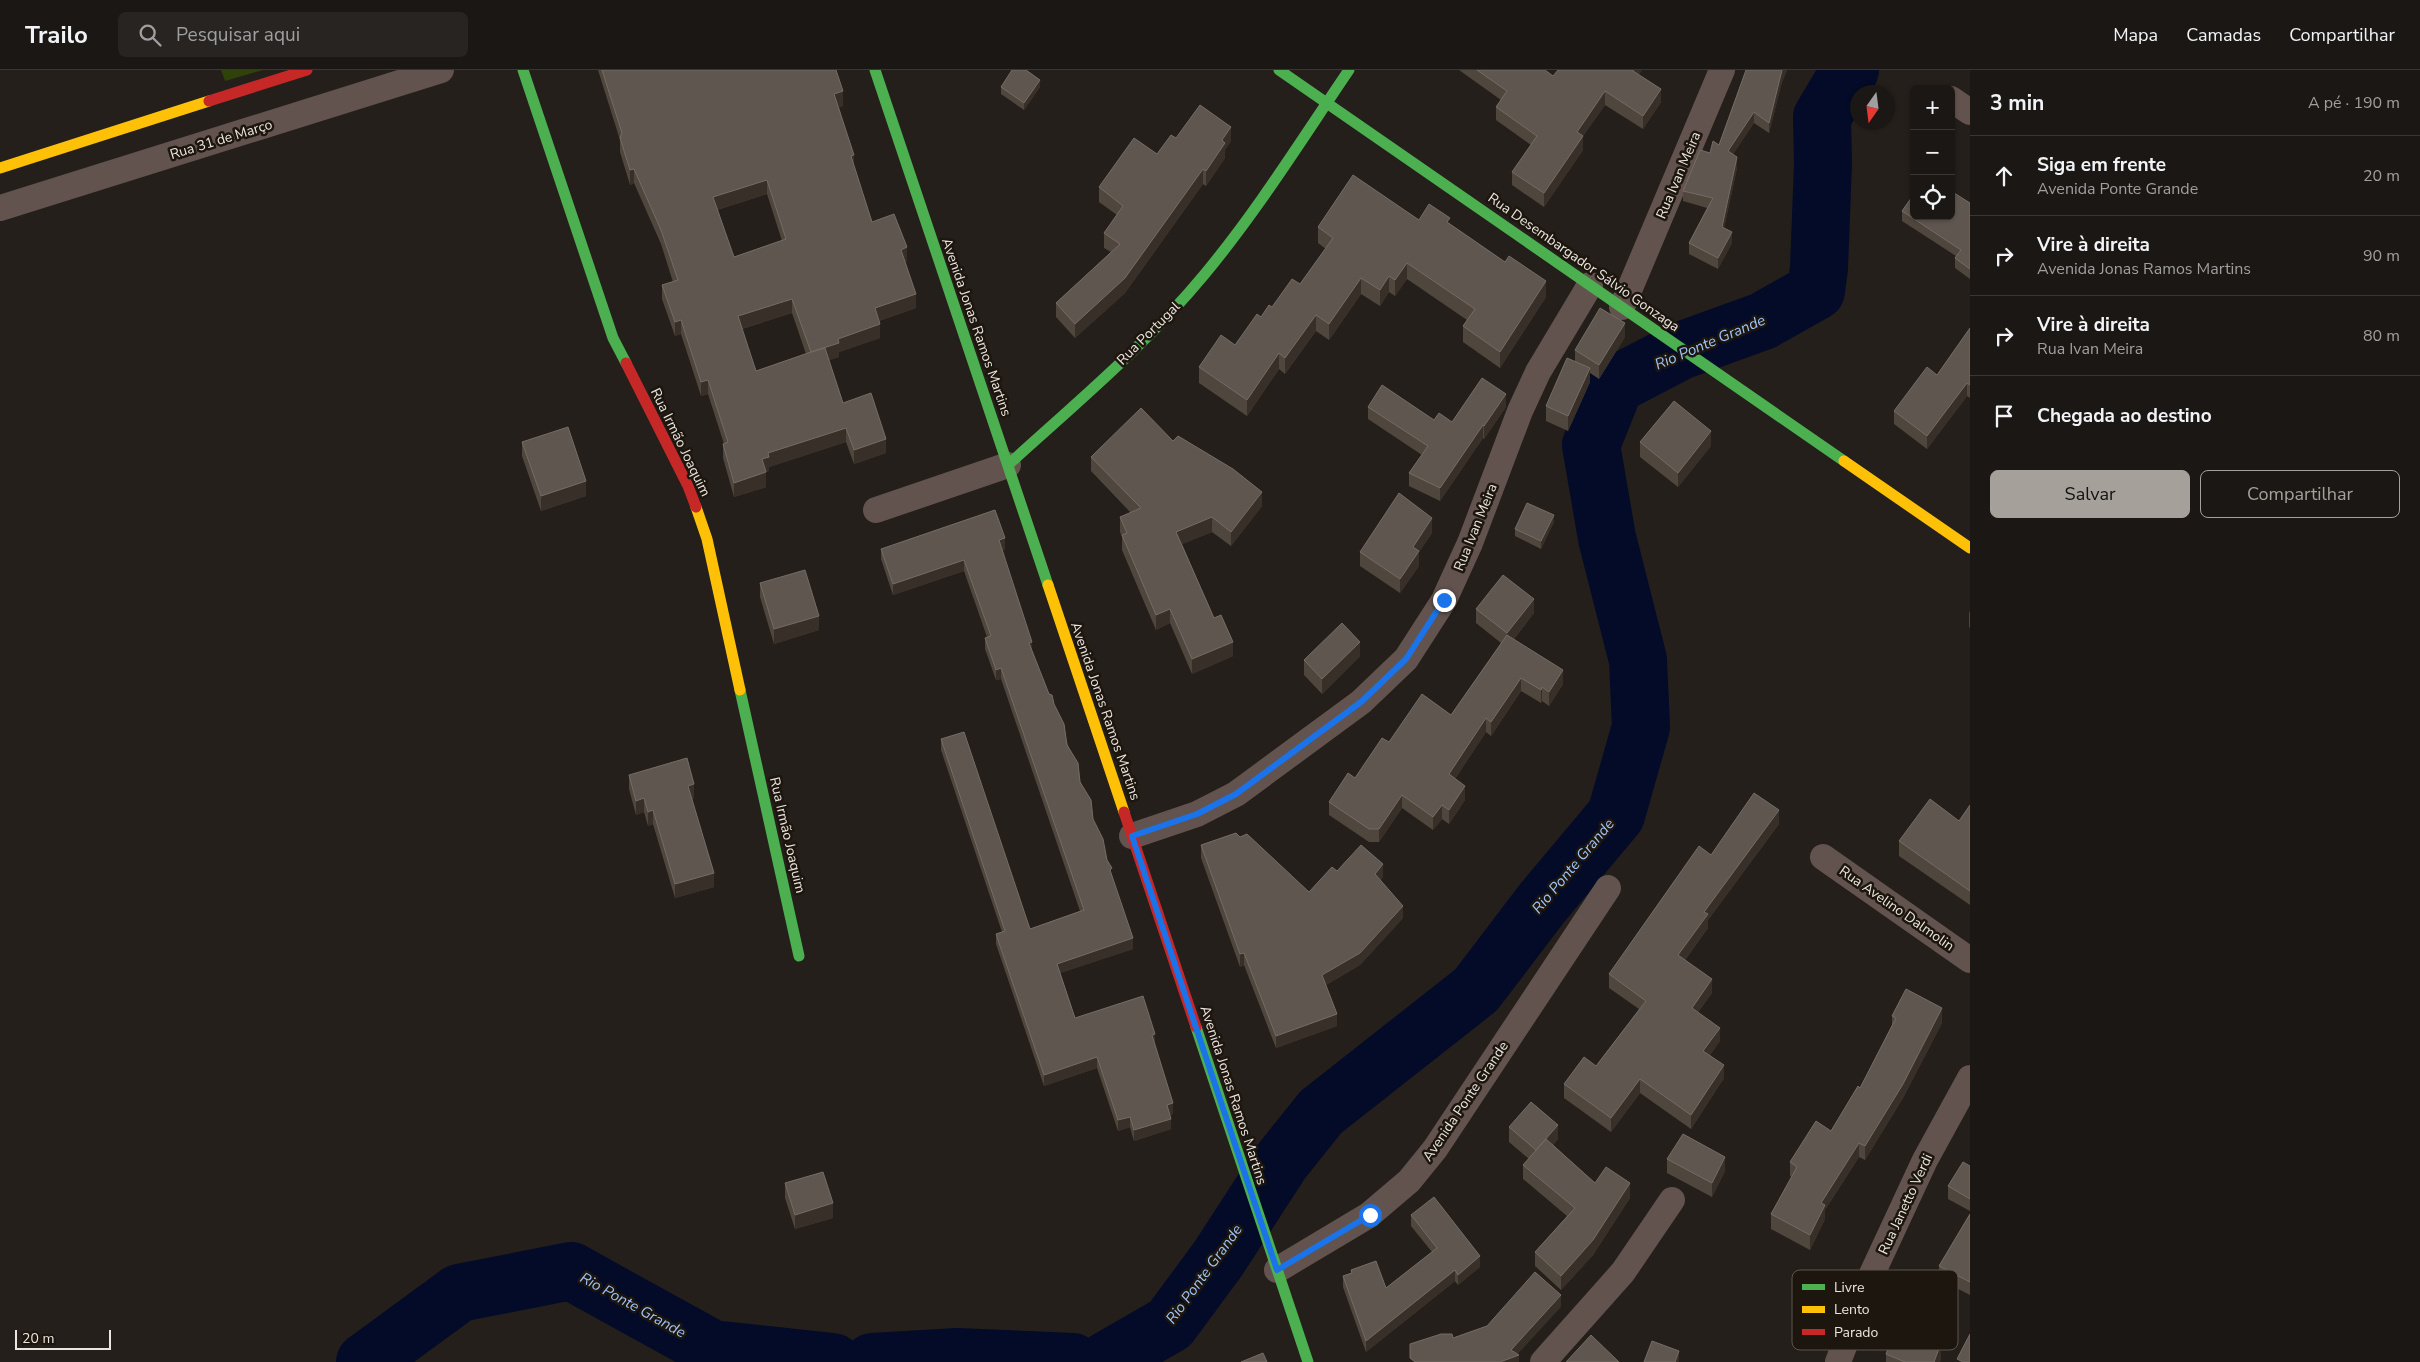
<!DOCTYPE html>
<html lang="pt">
<meta charset="utf-8">
<style>
body{margin:0;font-family:"Nunito Sans",sans-serif;background:#282422;color:#f1f3f6}
.controls{position:absolute;right:15px;top:15px;display:grid;overflow:hidden;border-radius:8px;box-shadow:0 1px 4px #0004}
.controls button{width:45px;height:45px;display:grid;place-items:center;padding:0;border:0;border-bottom:1px solid #393634;background:#1b1714;color:#f1f3f6;font:25px sans-serif}
.compass{position:absolute;left:1850px;top:15px;width:45px;height:45px;border-radius:50%;background:#1b1714;box-shadow:0 1px 4px #0004;rotate:194deg}
.scale{position:absolute;left:15px;bottom:12px;width:96px;box-sizing:border-box;padding-left:5px;border:2px solid #eae5df;border-top:0;font-size:14px;line-height:18px;white-space:nowrap;color:#eae5df;-webkit-text-stroke:4px #1d160e;paint-order:stroke}
.stop{position:absolute;width:15px;height:15px;margin:-11px;border:4px solid #1a73e8;border-radius:50%;background:#fff}
.stop.end{background:#1a73e8;border-color:#fff;box-shadow:0 1px 5px #0008}
.list{margin:0;padding:0;list-style:none}
h2{display:flex;justify-content:space-between;align-items:center;height:65px;margin:0;padding:0 20px;font-size:21px}
h2 small{font-size:16px;font-weight:400;color:#a09fa0}
.list li{display:grid;grid-template-columns:32px 1fr auto;gap:15px;align-items:center;box-sizing:border-box;height:80px;padding:0 20px;border-top:1px solid #393634}
.list b{display:block;font-size:19px;white-space:nowrap}
.list p{margin:0;font-size:16px;white-space:nowrap;color:#a09fa0}
.list em{font-size:16px;font-style:normal;color:#a09fa0}
.actions{display:flex;gap:10px;padding:15px 20px}
.actions a{flex:1;padding:11px 0;border:1px solid #a5a09a;border-radius:8px;text-align:center;font-size:18px;color:#a5a09a}
.actions .main{background:#a5a09a;color:#111}
.icon{flex:none;width:28px;height:28px;fill:none;stroke:currentColor;stroke-width:2;stroke-linecap:round;stroke-linejoin:round}
.map{position:relative;flex:none;width:1970px;height:1292px;overflow:hidden}
header{display:flex;align-items:center;gap:30px;box-sizing:border-box;height:70px;padding:0 25px;background:#1b1714;border-bottom:1px solid #393634}
header strong{font-size:24px}
nav{display:flex;gap:28px;margin-inline-start:auto;font-size:18px}
.search{width:350px;height:45px;background:#282422;display:flex;align-items:center;gap:12px;box-sizing:border-box;padding:0 18px;border-radius:8px;color:#a09fa0;font-size:19px}
main{display:flex}
aside{flex:1;background:#1b1714}
.map>svg:first-child{display:block}
.green{fill:#2e420a}
.lines{fill:none;stroke-linecap:round;stroke-linejoin:round}
.river{stroke:#030b28;stroke-width:58}
.street{stroke:#63534e;stroke-width:26}
.fast{stroke:#4caf50;stroke-width:11}
.slow{stroke:#ffc107;stroke-width:11}
.jam{stroke:#c62828;stroke-width:11}
.wall{fill:#4f463d;fill-rule:evenodd}
.shaded-wall{fill:#372f28}
.building{fill:#5f574f;stroke:#756d65;fill-rule:evenodd}
.route{stroke:#1a73e8;stroke-width:6}
.labels{text-anchor:middle;stroke-width:5;stroke-linejoin:round;paint-order:stroke}
.street-label{font-size:14px;fill:#eae5df;stroke:#1d160e}
.water-label{font-size:15px;font-style:italic;fill:#9dc5fc;stroke:#1d160e}
.key{fill:#1d160e;stroke:#5a544d;stroke-width:1}
.key-label{font-size:14px;fill:#eae5df}
</style>
<header>
<strong>Trailo</strong>
<div class="search"><svg class="icon" aria-label="search" viewBox="0 0 24 24"><circle cx="10" cy="10" r="6"/><path d="M15 15l6 6"/></svg>Pesquisar aqui</div>
<nav><a>Mapa</a><a>Camadas</a><a>Compartilhar</a></nav>
</header>
<main>
<div class="map">
<svg width="1970" height="1292" viewBox="0 0 1970 1292">
<rect width="100%" height="100%" fill="#241f1a"/>
<!-- green -->
<path class="green" d="M221 0H263L225 11Z"/>
<g class="lines">
<!-- river -->
<path class="river" d="M365 1292 459 1223 571 1201 712 1279 833 1292
M872 1292 957 1287 1073 1292
M1104 1292 1170 1254 1218 1189 1281 1092 1321 1042 1476 920 1543 832 1616 745 1641 657 1638 590 1607 468 1591 375 1615 315 1680 281 1763 251 1816 221 1819 198 1823 94 1822 47 1850 0"/>
<!-- street -->
<path class="street" d="M1951 29 1970 42
M0 138 441 0
M1622 237 1722 0
M876 440 1008 395
M1132 766 1197 744 1236 724 1361 632 1406 589 1444 530 1470 473 1520 341 1538 302 1590 215
M1823 787 1970 890
M1277 1200 1369 1145 1409 1111 1435 1079 1608 818
M1543 1292 1623 1202 1672 1130
M1838 1292 1871 1206 1925 1090 1970 1008"/>
<!-- fast -->
<path class="fast" d="M523 0 613 268 626 293
M875 0 1048 515
M1279 0 1844 391
M1008 395C1075 334 1146 275 1204 205 1258 140 1302 69 1349 0
M740 620 799 886
M1196 957 1308 1292"/>
<!-- slow -->
<path class="slow" d="M0 98 209 31
M1844 391 1970 478
M696 437 707 469 740 620
M1048 515 1124 742"/>
<!-- jam -->
<path class="jam" d="M209 31 307 0
M626 293 688 416 696 437
M1124 742 1196 957"/>
</g>
<!-- wall -->
<path class="wall" d="M598 0H836L843 36 839 37 854 97 872 152 907 191 905 192 916 238 879 251 880 268 839 282V287L829 290 843 333 886 383 854 394 846 372 769 397V401L766 402V417L734 427 723 388V374H724L708 324 701 326 681 264 675 266 662 229V215L673 212 661 174 634 113 630 115 620 82V70ZM767 124 782 171 734 187 717 140ZM792 243 806 284 756 301 742 259Z
M1459 0H1545L1553 6 1639 5 1661 32 1643 59 1605 35 1583 66V80L1544 137 1512 115V102L1531 75 1496 50V37L1501 30Z
M1746 0H1787L1782 12 1769 63 1754 53 1733 84 1737 98 1724 158 1732 173 1718 199 1689 184V173L1707 138 1683 131V121L1710 83 1719 75Z
M1001 17H1040L1024 40 1001 24Z
M1176 68 1231 71 1225 80V88L1206 116 1203 114 1125 223 1075 268 1056 247V233L1111 182 1104 178V163L1117 145 1099 132V117L1157 84Z
M1970 133V209L1955 198V188L1956 186 1902 151V141Z
M1419 150 1450 154 1546 227 1500 298 1463 272V256L1467 250 1407 209 1395 226 1389 222 1380 236 1361 224 1329 270 1316 261 1285 304 1279 299 1247 346 1199 313V297L1235 275 1272 237 1300 214 1326 179 1318 173V157Z
M1970 258V328L1967 326 1927 379 1894 354V341L1937 305Z
M1625 267 1599 309 1590 303V312L1568 361 1546 351V336L1575 291V280Z
M1368 337 1434 350 1452 352 1506 337 1484 369 1483 368 1440 431 1409 416V403L1422 385 1368 349Z
M1173 371 1262 436 1231 476 1212 462 1182 474 1214 548 1233 586 1192 604 1170 553 1156 560 1122 480V467L1120 462V447L1131 443 1091 401V387Z
M522 372 586 426 541 441 522 386Z
M1640 372 1711 376 1678 417 1640 387Z
M1554 452 1541 479 1515 466V459Z
M1432 463 1419 482V496L1400 523 1360 496V482Z
M881 479H1005L1002 480 1032 581 1049 624 1054 634 1107 790 1133 879 1060 903 1075 948 1155 975 1173 1044 1170 1045 1171 1059 1134 1071 1130 1057 1118 1061 1097 998 1044 1016 996 874V864L1002 862 941 680V669L1030 859 1080 841 1001 609 996 610 985 579V568L987 567 964 501 893 525 881 489Z
M760 513 819 560 774 574 760 527Z
M1476 539 1534 543 1514 569 1563 614 1549 636 1542 631 1541 633 1521 621 1491 666 1486 662 1455 709 1465 730 1449 754 1442 749 1433 760 1402 738 1379 772H1369L1329 745V732L1355 708 1389 672 1451 645 1501 573 1476 553Z
M1970 541V558L1969 557V543Z
M1360 586 1322 624 1304 605V590Z
M629 705 694 728 692 729 714 817 675 828 653 754 648 756 644 742 636 745 629 719Z
M1970 735V835L1899 786V771L1959 751Z
M1779 754 1708 850V858L1685 890 1712 923 1698 942 1720 971 1710 985 1724 1008 1691 1059 1640 1023 1611 1062 1564 1028V1014L1596 996 1639 939 1609 918V904L1711 785Z
M1201 775 1309 822 1337 801 1383 807 1380 810 1403 848 1360 895 1326 915 1337 956 1276 978 1244 895 1240 897 1201 788Z
M1892 946 1942 953 1903 1028 1865 1090 1859 1087 1825 1140V1149L1810 1180 1771 1159V1144L1792 1107 1790 1106V1092L1831 1061 1860 1018 1892 957Z
M1509 1057 1558 1069 1553 1075 1595 1113 1630 1128 1593 1185 1561 1220 1535 1196V1182L1567 1146 1523 1109V1095L1529 1089 1509 1072Z
M1667 1089 1725 1101 1712 1127 1667 1103Z
M1970 1096V1141L1948 1129V1116Z
M785 1113 833 1148 795 1159 785 1128Z
M1970 1144V1225L1939 1209V1196Z
M1411 1145 1480 1197 1458 1215 1455 1211 1366 1282 1343 1217V1206L1351 1203V1200L1386 1218 1432 1182 1411 1156Z
M1886 1284 1941 1288 1940 1292H1886Z"/>
<!-- shaded-wall -->
<path class="shaded-wall" d="M1633 0H1642L1633 14Z
M1782 0H1787L1782 12 1769 63V53Z
M1040 10V17L1024 40V33Z
M1661 19V32L1643 59V46Z
M843 21V36L834 39V24Z
M1605 21V35L1577 75V62Z
M1754 42V53L1728 92V81Z
M1231 57V71L1225 80V88L1206 116V101L1222 70Z
M1583 66V80L1544 137V123Z
M854 85V99L851 86Z
M1737 87V98L1722 168V157Z
M634 99V113L630 115V100Z
M1203 99V114L1125 223 1075 268V254Z
M767 110V124L713 141V127Z
M1732 162V173L1718 199V188Z
M907 177V191L901 194V180Z
M1407 193V209L1395 226V210Z
M1389 206V222L1380 236V220Z
M1361 208V224L1329 270V254Z
M1546 211V227L1500 298V282Z
M916 224V238L875 252V238Z
M792 229V243L738 260V246Z
M1316 245V261L1285 304V288Z
M681 250V264L675 266V252Z
M1625 253V267L1599 309V295Z
M880 254V268L839 282V287L811 296V282L838 269Z
M1279 283V299L1247 346V330Z
M1590 298V312L1568 361V346Z
M708 310V324L701 326V312Z
M1967 313V326L1927 379V366Z
M1506 324V337L1484 369V356Z
M1483 355V368L1440 431V418Z
M846 358V372L769 397V401L762 403V389L768 383Z
M1711 361V376L1678 417V403Z
M886 369V383L854 394V380Z
M766 402V417L734 427V413Z
M586 411V426L541 441V426Z
M1262 422V436L1231 476V462Z
M1554 445V452L1541 479V471Z
M1212 447V462L1176 477V462Z
M1432 448V463L1419 482V496L1400 523V509L1413 477Z
M1005 468V479L999 481V470Z
M964 490V501L893 525V514Z
M1534 529V543L1507 578V563Z
M1170 539V553L1156 560V545Z
M819 546V560L774 574V559Z
M1032 572V583L1029 573Z
M1233 572V586L1192 604V589Z
M1360 572V586L1322 624V609Z
M1001 598V609L996 610V600Z
M1563 600V614L1549 636V622Z
M1521 608V621L1491 666V652Z
M1542 617V631L1541 633V620Z
M1486 648V662L1449 718V704Z
M694 714V728L688 730V716Z
M1465 716V730L1449 754V740Z
M1402 725V738L1379 772V759Z
M644 728V742L636 745V731Z
M1442 735V749L1433 760V747Z
M653 740V754L648 756V742Z
M1779 740V754L1708 850V858L1678 899V885L1704 842Z
M1383 794V807L1375 817V804Z
M714 803V817L675 828V814Z
M1403 836V848L1360 895 1322 917V905Z
M1133 868V879L1057 904V894Z
M1244 883V895L1240 897V884Z
M1712 909V923L1692 951V938Z
M1942 938V953L1903 1028 1865 1090V1076Z
M1337 944V956L1276 978V966Z
M1720 958V971L1703 995V981Z
M1155 964V974L1152 965Z
M1097 987V998L1044 1016V1005Z
M1724 995V1008L1691 1059V1045Z
M1640 1009V1023L1611 1062V1048Z
M1173 1033V1044L1167 1046V1035Z
M1130 1047V1057L1118 1061V1050Z
M1171 1049V1059L1134 1071V1060Z
M1558 1055V1069L1536 1095V1080Z
M1859 1073V1087L1825 1140V1149L1810 1180V1165L1821 1133Z
M1725 1087V1101L1712 1127V1113Z
M1630 1113V1128L1593 1185 1561 1220V1206Z
M833 1133V1148L795 1159V1145Z
M1480 1186V1197L1458 1215V1205Z
M1455 1200V1211L1366 1282V1271Z
M1561 1225V1237L1516 1286 1519 1285V1292H1500Z
M1941 1273V1288L1940 1292H1934Z
M1679 1281V1292H1675Z"/>
<!-- building -->
<path class="building" d="M602 0H836L843 21 834 24 854 85 851 86 872 152 894 144 907 177 901 180 916 224 875 238 880 254 838 269 839 273 811 282 825 278 843 333 871 323 886 369 854 380 846 358 768 383 769 387 762 389 766 402 734 413 723 374 728 372 708 310 701 312 681 250 675 252 662 215 678 210 661 160 634 99 630 100 620 68 622 63ZM767 110 786 169 734 187 713 127ZM792 229 811 282 756 301 738 246Z
M1012 0H1026L1040 10 1024 33 1001 17Z
M1477 0H1545L1553 6 1558 0H1633V1L1661 19 1643 46 1605 21 1577 62 1583 66 1544 123 1512 102 1537 66 1496 37 1507 21Z
M1746 0H1782L1769 53 1754 42 1728 81 1737 87 1722 157 1732 162 1718 188 1689 173 1713 128 1683 121 1700 80 1710 83 1713 71 1719 75Z
M1200 35 1231 57 1222 70 1225 73 1206 101 1203 99 1125 208 1075 254 1056 233 1120 174 1104 163 1123 136 1099 117 1134 68 1157 84 1171 65 1176 68Z
M1353 105 1419 150 1429 134 1450 148 1447 152 1505 192 1509 186 1546 211 1500 282 1463 256 1475 239 1407 193 1395 210 1389 206 1380 220 1361 208 1329 254 1316 245 1285 288 1279 283 1247 330 1199 297 1221 265 1235 275 1257 244 1261 247 1269 235 1272 237 1292 209 1300 214 1333 168 1318 157Z
M1951 121 1970 133V199L1955 188 1961 180 1902 141 1914 124V146H1951Z
M1600 238 1625 253 1599 295 1575 280Z
M1970 258V315L1967 313 1927 366 1894 341 1927 297 1937 305Z
M1567 288 1590 298 1568 346 1546 336Z
M1482 308 1506 324 1484 356 1483 355 1440 418 1409 403 1428 376 1368 337 1382 315 1434 350 1439 343 1452 352Z
M1674 331 1711 361 1678 403 1640 372Z
M1141 338 1173 371 1178 366 1233 399 1262 422 1231 462 1212 447 1176 462 1214 548 1221 545 1233 572 1192 589 1170 539 1156 545 1122 465 1127 463 1120 447 1141 438 1091 387Z
M568 357 586 411 541 426 522 372Z
M1399 423 1432 448 1413 477 1419 481 1400 509 1360 482Z
M1527 433 1554 445 1541 471 1515 459Z
M995 440 1005 468 999 470 1032 572 1029 573 1049 624 1052 625 1054 634 1064 654 1067 675 1078 693 1080 712 1091 730 1093 749 1103 769 1107 790 1112 798 1110 800 1133 868 1057 894 1075 948 1143 926 1155 964 1152 965 1173 1033 1167 1035 1171 1049 1134 1060 1130 1047 1118 1050 1097 987 1044 1005 996 864 1005 861 941 669 964 662 1030 859 1084 840 1001 598 996 600 985 568 991 566 964 490 893 514 881 479Z
M805 500 819 546 774 559 760 513Z
M1503 505 1534 529 1507 563 1476 539Z
M1342 553 1360 572 1322 609 1304 590Z
M1507 565 1563 600 1549 622 1542 617 1541 620 1521 608 1491 652 1486 648 1449 704 1465 716 1449 740 1442 735 1433 747 1402 725 1379 759H1369L1329 732 1348 703 1355 708 1382 668 1389 672 1422 624 1451 645Z
M687 688 694 714 688 716 714 803 675 814 653 740 648 742 644 728 636 731 629 705Z
M1754 723 1779 740 1704 842 1708 844 1678 885 1712 909 1692 938 1720 958 1703 981 1724 995 1691 1045 1640 1009 1611 1048 1564 1014 1584 987 1596 996 1646 931 1609 904 1699 776 1711 785Z
M1930 729 1959 751 1970 735V821L1899 771Z
M1236 763 1240 767 1247 764 1309 822 1332 797 1337 801 1361 775 1383 794 1375 804 1403 836 1360 883 1322 905 1337 944 1276 966 1244 883 1240 884 1201 775Z
M1906 919 1942 938 1903 1014 1865 1076 1859 1073 1821 1133 1825 1135 1810 1165 1771 1144 1797 1097 1790 1092 1816 1051 1831 1061 1858 1016 1860 1018 1896 948 1892 946Z
M1531 1032 1558 1055 1536 1080 1509 1057Z
M1683 1064 1725 1087 1712 1113 1667 1089Z
M1546 1069 1595 1113 1606 1097 1630 1113 1593 1170 1561 1206 1535 1182 1575 1138 1523 1095Z
M1963 1092 1970 1096V1129L1948 1116Z
M823 1102 833 1133 795 1145 785 1113Z
M1434 1127 1480 1186 1458 1205 1455 1200 1366 1271 1343 1206 1352 1203 1351 1200 1376 1191 1386 1218 1437 1178 1411 1145Z
M1970 1144V1212L1939 1196Z
M1535 1202 1561 1225 1511 1280 1519 1285 1500 1292H1415L1410 1288V1274L1441 1264H1452L1453 1268 1487 1256Z
M1897 1256 1941 1273 1934 1292H1905L1886 1284Z
M1970 1264V1292H1963L1957 1289Z
M1591 1265 1619 1292H1566Z
M1652 1271 1679 1281 1675 1292H1644Z
M1263 1283 1267 1292H1241Z"/>
<g class="lines">
<!-- route -->
<path class="route" d="M1370 1145 1277 1200 1132 766 1197 744 1236 724 1361 632 1406 589 1444 530"/>
</g>
<g class="labels">
<!-- street labels -->
<g class="street-label">
<text transform="translate(221 69) rotate(-17)" y="5">Rua 31 de Março</text>
<text transform="translate(1678 105) rotate(-67)" y="5">Rua Ivan Meira</text>
<text transform="translate(1584 192) rotate(35)" y="5">Rua Desembargador Sálvio Gonzaga</text>
<text transform="translate(977 257) rotate(71)" y="5">Avenida Jonas Ramos Martins</text>
<text transform="translate(1148 263) rotate(-45)" y="5">Rua Portugal</text>
<text transform="translate(681 372) rotate(64)" y="5">Rua Irmão Joaquim</text>
<text transform="translate(1475 457) rotate(-68)" y="5">Rua Ivan Meira</text>
<text transform="translate(1106 641) rotate(71)" y="5">Avenida Jonas Ramos Martins</text>
<text transform="translate(788 765) rotate(77)" y="5">Rua Irmão Joaquim</text>
<text transform="translate(1897 838) rotate(35)" y="5">Rua Avelino Dalmolin</text>
<text transform="translate(1234 1025) rotate(72)" y="5">Avenida Jonas Ramos Martins</text>
<text transform="translate(1465 1031) rotate(-56)" y="5">Avenida Ponte Grande</text>
<text transform="translate(1905 1134) rotate(-65)" y="5">Rua Janetto Verdi</text>
</g>
<!-- water labels -->
<g class="water-label">
<text transform="translate(1710 272) rotate(-23)" y="5">Rio Ponte Grande</text>
<text transform="translate(1573 796) rotate(-50)" y="5">Rio Ponte Grande</text>
<text transform="translate(1204 1204) rotate(-54)" y="5">Rio Ponte Grande</text>
<text transform="translate(633 1235) rotate(29)" y="5">Rio Ponte Grande</text>
</g>
</g>
<!-- legend -->
<rect x="1792" y="1200" width="166" height="80" rx="8" class="key"/>
<rect x="1802" y="1214" width="23" height="6" fill="#4caf50"/>
<rect x="1802" y="1236" width="23" height="7" fill="#ffc107"/>
<rect x="1802" y="1259" width="23" height="6" fill="#c62828"/>
<g class="key-label">
<text x="1834" y="1222">Livre</text>
<text x="1834" y="1244">Lento</text>
<text x="1834" y="1267">Parado</text>
</g>
</svg>
<div class="controls">
<button>+</button>
<button>−</button>
<button><svg class="icon" aria-label="locate" viewBox="0 0 24 24"><circle cx="12" cy="12" r="6"/><path d="M12 2v4M12 18v4M2 12h4M18 12h4"/></svg></button>
</div>
<svg class="compass" viewBox="-18 -18 36 36"><path d="M0-13l5 13h-10z" fill="#e53935"/><path d="M0 13l5-13h-10z" fill="#a09fa0"/></svg>
<div class="scale">20 m</div>
<div class="stop" style="left:1370px;top:1145px"></div>
<div class="stop end" style="left:1444px;top:530px"></div>
</div>
<aside>
<h2>3 min<small>A pé · 190 m</small></h2>
<ul class="list">
<li><svg class="icon" aria-label="ahead" viewBox="0 0 24 24"><path d="M12 20V5M6 11l6-6 6 6"/></svg><div><b>Siga em frente</b><p>Avenida Ponte Grande</p></div><em>20 m</em></li>
<li><svg class="icon" aria-label="right" viewBox="0 0 24 24"><path d="M7 20v-9h11M14 6l5 5-5 5"/></svg><div><b>Vire à direita</b><p>Avenida Jonas Ramos Martins</p></div><em>90 m</em></li>
<li><svg class="icon" aria-label="right" viewBox="0 0 24 24"><path d="M7 20v-9h11M14 6l5 5-5 5"/></svg><div><b>Vire à direita</b><p>Rua Ivan Meira</p></div><em>80 m</em></li>
<li><svg class="icon" aria-label="arrive" viewBox="0 0 24 24"><path d="M6 21V4h12l-3 4 3 4H6"/></svg><div><b>Chegada ao destino</b></div></li>
</ul>
<div class="actions"><a class="main">Salvar</a><a>Compartilhar</a></div>
</aside>
</main>
